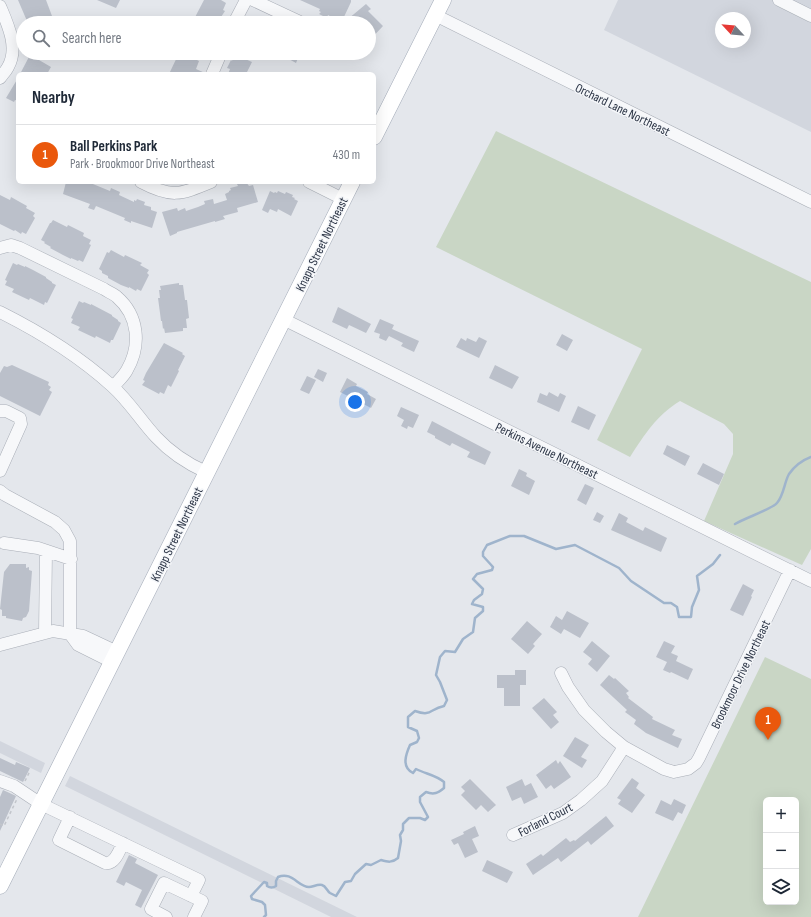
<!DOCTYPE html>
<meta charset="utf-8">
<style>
body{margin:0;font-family:"Sofia Sans Condensed",sans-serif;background:#f2f2f3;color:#1f2937}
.controls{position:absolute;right:12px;bottom:12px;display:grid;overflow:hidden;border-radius:6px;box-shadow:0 4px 16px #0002}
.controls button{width:36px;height:36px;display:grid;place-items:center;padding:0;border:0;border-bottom:1px solid #e0e1e3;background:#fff;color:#1f2937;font:20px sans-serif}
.compass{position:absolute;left:715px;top:12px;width:36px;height:36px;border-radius:50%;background:#fff;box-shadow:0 4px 16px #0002;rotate:296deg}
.you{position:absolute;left:355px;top:402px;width:14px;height:14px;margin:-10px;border:3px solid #fff;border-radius:50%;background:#1a73e8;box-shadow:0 0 0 6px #1a73e833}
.badge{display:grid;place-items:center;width:26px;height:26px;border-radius:50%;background:#ea580c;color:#fff;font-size:13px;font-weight:700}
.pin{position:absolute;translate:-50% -33px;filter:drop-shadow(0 1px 2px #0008)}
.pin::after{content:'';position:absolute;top:21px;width:14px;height:12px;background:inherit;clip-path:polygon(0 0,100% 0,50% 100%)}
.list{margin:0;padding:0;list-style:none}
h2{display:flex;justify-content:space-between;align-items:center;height:52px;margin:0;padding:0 16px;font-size:17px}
h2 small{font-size:13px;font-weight:400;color:#747a83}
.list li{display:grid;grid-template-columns:26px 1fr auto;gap:12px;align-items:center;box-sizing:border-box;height:60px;padding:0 16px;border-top:1px solid #e0e1e3}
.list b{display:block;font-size:15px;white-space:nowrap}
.list p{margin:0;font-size:13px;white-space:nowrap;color:#747a83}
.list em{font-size:13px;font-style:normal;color:#747a83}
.icon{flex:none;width:22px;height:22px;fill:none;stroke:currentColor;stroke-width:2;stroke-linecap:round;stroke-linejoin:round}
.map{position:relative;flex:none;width:811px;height:917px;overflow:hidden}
.search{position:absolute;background:#fff;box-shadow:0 4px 16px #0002;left:16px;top:16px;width:360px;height:44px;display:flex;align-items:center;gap:10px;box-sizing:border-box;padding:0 14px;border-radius:22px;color:#747a83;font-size:15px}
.panel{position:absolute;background:#fff;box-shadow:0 4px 16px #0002;left:16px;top:72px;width:360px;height:112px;border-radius:6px}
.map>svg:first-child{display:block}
.built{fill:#d2d6de;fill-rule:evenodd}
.green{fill:#c9d6c5;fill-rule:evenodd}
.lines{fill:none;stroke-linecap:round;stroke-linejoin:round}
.stream{stroke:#9fb4cc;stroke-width:2.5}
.building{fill:#bbc0ca}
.minor-casing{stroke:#a9aeb7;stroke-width:13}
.major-casing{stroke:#a3abb8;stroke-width:17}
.path{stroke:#c2c5cb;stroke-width:1.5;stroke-dasharray:3 3;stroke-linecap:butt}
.minor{stroke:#f7f8fa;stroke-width:12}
.major{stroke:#fff;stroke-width:16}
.labels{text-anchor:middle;stroke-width:3;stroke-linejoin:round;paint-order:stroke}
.street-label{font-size:13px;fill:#2b3445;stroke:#f4f6f9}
</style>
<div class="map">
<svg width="811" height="917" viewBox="0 0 811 917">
<rect width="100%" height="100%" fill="#e4e7ec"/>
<!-- built -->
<path class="built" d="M618 0H811V132L604 30ZM721 18H745V42H721Z
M0 741 45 763 41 773 0 753Z
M70 776 357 917H331L65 786Z"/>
<!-- green -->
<path class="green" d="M496 131 811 282V549L802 565 704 521 733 454V434L724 424 680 401C656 416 645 434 630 457L597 440 642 349 436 247Z
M765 657 811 679V917H638ZM766 800H796V902H766Z"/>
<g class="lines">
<!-- stream -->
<path class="stream" d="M735 524C745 518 772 509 777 503 784 495 784 483 789 474 794 467 803 460 811 457
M264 917 266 915 265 905 262 902 252 899 251 896 264 882 267 883V886C270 888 273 888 276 886V881L278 877C292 871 298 887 309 887 313 887 317 884 322 885 326 886 327 891 330 893 332 894 334 895 336 896L345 882 351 881 355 874 366 864 371 865 381 860C388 862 392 863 398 858L401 841 400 835 403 830V824L409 818H420L425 820 428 817 420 802V797L426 792C434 795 438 793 444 788V782C436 775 426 774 416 769L413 773C401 767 406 754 410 745L417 742 419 738 417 731 408 727V717L415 711C432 717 429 709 444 706L447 700 440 682 436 675 440 657 445 651 455 652 463 639 473 632 475 618 483 611V607L472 604 474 600 482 594 483 589 473 579 477 574 492 570 493 567 483 556V552L487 545 510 536H524L556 549 575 545 619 568 631 581 664 603H671L677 607 679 617H691L692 607 699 590 697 576 713 564 720 555"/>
</g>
<!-- building -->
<path class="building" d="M18 0H46L52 16 50 17 52 23H35L33 19 27 21Z
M97 0H120L116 8Z
M204 0H221L226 3 223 10 225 11 217 23H192Z
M300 0H351V2L343 19 336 17 335 19 328 15 327 18 319 14 321 12 319 11 320 9Z
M366 4 371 9 368 11 383 26 369 41V23H352L348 19Z
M31 53 40 57 39 60 51 67 47 74H20Z
M179 53H199L197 57 198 58 197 60 199 61 196 69 205 73V74H169Z
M290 53H300L296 63 287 58Z
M236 55 252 62 246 74H228L230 69 227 68 231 60 232 61 233 58 235 59Z
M18 78V101L15 100 14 102 6 98Z
M66 182H88L110 191 111 188 120 192 119 195 134 202V200L136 201 137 199 145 202 144 205 151 207V210L157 212 152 228 131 221V223L124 220 125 218 96 206 94 210 88 208 90 204 63 194Z
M246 182 249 186 253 185 258 202 237 208 238 212 223 216 225 219 215 222V221L177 232V233L170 236 162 212 177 208 178 211 185 208 186 211 198 207 205 204 204 201 213 199 214 204 227 200 225 194 229 192V191L231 190 230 188 238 186 237 184Z
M270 191 274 193 275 192 277 193 278 191 285 194 286 192 293 195 292 197 295 198 294 199 298 201 291 216 278 209 277 212 270 209 268 213 262 210Z
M0 195 10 200 11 197 27 206 26 208 35 213 33 216 35 218 26 234 22 232 21 234 15 230 14 231 0 224Z
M53 220 67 227 68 225 84 233 83 236 91 240 89 244 91 245 83 262 79 260 78 261 71 258V259L63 255 50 248 51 247 44 243 45 242 41 240 50 223H51Z
M111 250 124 257 125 255 142 263 140 265 149 270 147 273 149 275 141 291 137 289 136 291 129 287V288L121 285 108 278V276L102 273V271L99 269 107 252 109 253Z
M13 263 17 265 18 264 25 267V266L33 270 46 277V278L52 282V283L56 285 47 303 45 302 44 305 30 298 29 300 12 292 14 289 5 285 7 281 5 280Z
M179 283V285H183L185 300H187L189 318 186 319 187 328H183V331L165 333 164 328 163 329 162 321H161L160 313 158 298H160L159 290H161L160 286Z
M79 301 83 303 84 302 91 305V304L112 315V316L118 320V321L121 323 113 340H111L110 343 96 336 95 338 78 330 80 327 71 323 73 319 71 318Z
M338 307 371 324 366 333 349 325 347 329 332 322Z
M380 319 394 325 392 329 419 341 414 352 401 346 403 343 389 336 386 341 379 338 380 334 374 332Z
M562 334 573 340 567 351 556 345Z
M479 337 487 341 479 358 456 347 461 338 466 341 467 338 476 342Z
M164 343 183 353 182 354 185 356 178 370 179 371 171 387 168 385 164 394 160 392 159 394 142 385 145 381 143 380 146 373Z
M12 365 49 382 48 385 51 387 49 390 52 392 40 416 0 396V373L4 366 7 367Z
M495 365 519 377 512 389 489 378Z
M318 369 327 373 323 382 314 377Z
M307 376 316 380 309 394 300 390Z
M347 378 357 384 356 386 368 392 367 394 376 399 371 408 340 392Z
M549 392 558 397 560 393 566 396 559 412 537 402 540 393 547 396Z
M578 406 596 415 589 430 571 422Z
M401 407 419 415 413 428 408 426 407 429 401 426 404 420 397 416Z
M432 421 491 452 485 465 467 457 470 452 452 443 450 446 435 438V436L427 432Z
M667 445 690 456 685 466 663 454Z
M703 463 724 474 719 485 697 474Z
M519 469 527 473 526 476 535 481 529 495 511 486Z
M585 484 594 488 586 505 577 500Z
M597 512 604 516 600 523 593 520Z
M619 513 628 518 626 522 643 531 645 527 667 538 661 552 611 530Z
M10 564H26V568L29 567V570L32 571 29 611 26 617 23 618 22 621 6 618V616H2V610L0 609 4 572Z
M743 584 754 590 751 596 752 597 743 616 730 610Z
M567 611 589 623 580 638 564 629 561 634 550 627 556 616 562 620Z
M527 621 542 634 533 644 535 646 528 654 511 639Z
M592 641 610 656 597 672 588 664 592 659 583 652Z
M664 641 675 646 671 653 678 656 676 661 693 669 688 680 671 672 670 673 663 670 667 662 656 657Z
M515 670H526V685H520V706H504V688H497V675H515Z
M609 675 614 679 615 678 629 691 626 693 629 697 628 698 653 717 652 719 675 730 672 735 682 739 678 748 646 733 634 724 636 720 625 712 627 710 600 685Z
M544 698 557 712 553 715 559 722 551 729 532 708Z
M575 737 589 745 581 757 587 760 582 768 563 756Z
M0 758 15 765 16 762 30 768 23 782 0 771Z
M556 760 558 764 560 761 571 777 554 789 551 785 546 789 536 775Z
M632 778 639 783 636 788 645 795 632 813 618 804 621 800 617 798Z
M470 779 496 805 488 812 481 805 476 810 461 795 465 791 461 787Z
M522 779 525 786 531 783 538 797 524 804 521 797 512 801 506 787Z
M3 790 16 796 0 831V797Z
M674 799 686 805 682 814 678 812 673 821 655 813 661 800 671 805Z
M606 816 614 826 591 845 588 841 561 862 558 858 533 875 526 864 541 854 543 856 566 838 570 842 574 840 575 841Z
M475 826 479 836 472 839 478 852 465 858 458 843 454 845 451 840 464 834 463 832Z
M129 855 137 859 135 863 158 875 141 908 135 905 142 890 126 882 124 886 116 882Z
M487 860 513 872 507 883 482 871Z"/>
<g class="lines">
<defs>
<path id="minor" d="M253 0 302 23
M779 0 811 16
M0 6C8 25 19 48 8 67 6 71 3 74 0 78
M435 15 811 202
M234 23 246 0
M212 74 221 53
M141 182C171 198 180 195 211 182
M309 182 343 199
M0 248 11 245 20 248 104 289C108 292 114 294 117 297 139 316 141 346 127 370 124 376 118 381 113 387
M0 312C40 332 79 356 112 386 129 401 141 421 156 437 170 452 188 464 206 472
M283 319 811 581
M0 411H6L20 418 21 424 0 471
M0 491 5 495 55 522 64 530 70 541V634
M4 543 38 548 71 559
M45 633 46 551
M70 634 78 645 112 662
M0 645 53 631 83 636 117 652
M561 673 568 687 584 710 606 732 624 747 664 769 674 772 688 769 696 763 699 758 790 570
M0 781 14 786 41 804 199 880 191 896
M70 817 59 840 105 863C115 865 119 851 123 843
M513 835 563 813 581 800 602 781 624 747
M166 917 151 909 164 883 202 901 194 917"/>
<path id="major" d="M374 137 443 0
M0 886 352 182"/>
</defs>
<!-- minor casing -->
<use href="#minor" class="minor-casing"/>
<!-- major casing -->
<use href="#major" class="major-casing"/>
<!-- path -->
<path class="path" d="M25 781 30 771
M0 824 4 826 17 799"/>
<!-- minor -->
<use href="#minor" class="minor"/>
<!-- major -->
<use href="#major" class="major"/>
</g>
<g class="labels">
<!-- street labels -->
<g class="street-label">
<text transform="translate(623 109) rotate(26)" y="5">Orchard Lane Northeast</text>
<text transform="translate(321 244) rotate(-64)" y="5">Knapp Street Northeast</text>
<text transform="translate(547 450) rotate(26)" y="5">Perkins Avenue Northeast</text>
<text transform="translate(176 534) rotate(-64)" y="5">Knapp Street Northeast</text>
<text transform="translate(740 674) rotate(-64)" y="5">Brookmoor Drive Northeast</text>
<text transform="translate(545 819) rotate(-27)" y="5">Forland Court</text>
</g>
</g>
</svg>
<div class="controls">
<button>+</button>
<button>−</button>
<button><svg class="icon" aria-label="layers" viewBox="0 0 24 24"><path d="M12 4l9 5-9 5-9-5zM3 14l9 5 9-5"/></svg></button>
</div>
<svg class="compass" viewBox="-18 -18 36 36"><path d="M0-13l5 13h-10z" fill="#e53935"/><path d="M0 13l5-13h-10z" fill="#747a83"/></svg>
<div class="you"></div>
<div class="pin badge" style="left:768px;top:740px">1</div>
<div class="search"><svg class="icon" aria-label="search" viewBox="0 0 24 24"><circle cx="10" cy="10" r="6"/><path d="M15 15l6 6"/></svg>Search here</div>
<section class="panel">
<h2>Nearby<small></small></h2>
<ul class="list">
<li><span class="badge">1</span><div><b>Ball Perkins Park</b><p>Park · Brookmoor Drive Northeast</p></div><em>430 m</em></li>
</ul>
</section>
</div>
